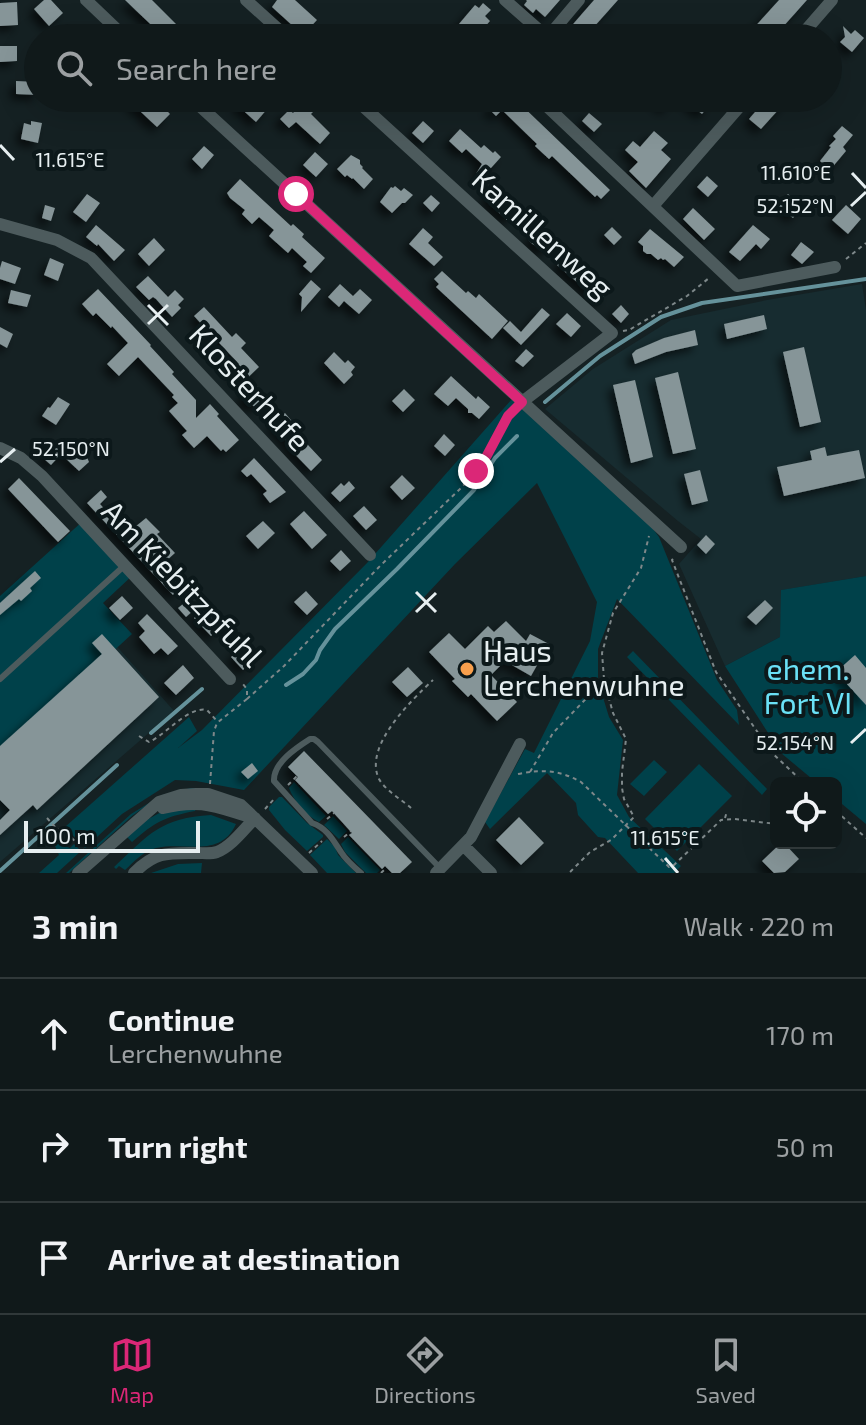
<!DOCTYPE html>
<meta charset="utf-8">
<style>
body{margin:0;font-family:"Exo 2",sans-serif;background:#1e2627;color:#f1f3f6}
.controls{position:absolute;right:24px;bottom:24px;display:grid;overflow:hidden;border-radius:12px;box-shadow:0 8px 32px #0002}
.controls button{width:72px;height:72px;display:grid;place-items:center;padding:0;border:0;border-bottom:2px solid #303839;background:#10191a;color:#f1f3f6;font:40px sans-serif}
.scale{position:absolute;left:24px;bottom:20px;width:176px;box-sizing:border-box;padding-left:8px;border:4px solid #e6eef0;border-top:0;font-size:22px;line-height:28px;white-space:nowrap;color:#e6eef0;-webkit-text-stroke:6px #0c181a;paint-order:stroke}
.stop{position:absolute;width:24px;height:24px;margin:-18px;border:6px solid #db2777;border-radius:50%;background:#fff}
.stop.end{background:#db2777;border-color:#fff;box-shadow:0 2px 8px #0008}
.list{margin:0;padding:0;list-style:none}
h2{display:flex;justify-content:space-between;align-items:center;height:104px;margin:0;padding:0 32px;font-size:34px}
h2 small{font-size:26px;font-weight:400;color:#9ca0a2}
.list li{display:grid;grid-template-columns:52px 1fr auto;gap:24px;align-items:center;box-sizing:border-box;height:112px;padding:0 32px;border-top:2px solid #303839}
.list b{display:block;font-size:30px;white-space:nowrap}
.list p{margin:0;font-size:26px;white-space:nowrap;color:#9ca0a2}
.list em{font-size:26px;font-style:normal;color:#9ca0a2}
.icon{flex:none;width:44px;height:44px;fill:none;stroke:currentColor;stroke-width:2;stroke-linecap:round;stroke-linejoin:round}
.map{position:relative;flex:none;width:866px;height:873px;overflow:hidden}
.search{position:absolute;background:#10191a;box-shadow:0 8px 32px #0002;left:24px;right:24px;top:24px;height:88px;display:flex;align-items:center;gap:20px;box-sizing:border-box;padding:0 28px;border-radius:44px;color:#9ca0a2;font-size:30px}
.sheet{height:440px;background:#10191a}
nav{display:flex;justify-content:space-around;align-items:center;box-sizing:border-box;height:112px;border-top:2px solid #303839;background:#10191a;font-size:22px;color:#9ca0a2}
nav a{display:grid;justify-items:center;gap:4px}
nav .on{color:#db2777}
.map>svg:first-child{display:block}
.built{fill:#172c30}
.green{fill:#00414a}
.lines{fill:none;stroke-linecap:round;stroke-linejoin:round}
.stream{stroke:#65929b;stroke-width:4}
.building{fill:#869598;filter:url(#shadow)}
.path{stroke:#7e888a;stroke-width:2;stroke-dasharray:4 4;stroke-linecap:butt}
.lane{stroke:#4d5b5d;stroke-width:6}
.street{stroke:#4d5b5d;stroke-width:12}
.route{stroke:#db2777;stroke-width:10}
.ticks{fill:none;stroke:#e6eef0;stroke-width:3}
.poi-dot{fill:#f9a04d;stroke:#0c181a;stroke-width:3}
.labels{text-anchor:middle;stroke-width:8;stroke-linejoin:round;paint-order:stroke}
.street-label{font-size:30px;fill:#e6eef0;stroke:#0c181a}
.poi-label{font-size:30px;fill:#e6eef0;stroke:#0c181a;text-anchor:start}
.park-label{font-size:30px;fill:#6ae1f6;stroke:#0c181a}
.ticks-label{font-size:20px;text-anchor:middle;fill:#e6eef0;stroke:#0c181a;stroke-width:8;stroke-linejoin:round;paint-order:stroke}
</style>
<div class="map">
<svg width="866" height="873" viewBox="0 0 866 873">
<defs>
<filter id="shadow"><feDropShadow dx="-5.5" dy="5.5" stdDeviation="4" flood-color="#0009"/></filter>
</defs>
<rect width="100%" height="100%" fill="#152123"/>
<!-- built -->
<path class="built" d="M862 284 866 310V576L782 590 780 637 725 666 679 564 701 539 678 521 545 409 593 369 671 320 767 300Z
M113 642 174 711 0 862V745Z"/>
<!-- green -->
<path class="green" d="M512 399 648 522 659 537 717 680 737 710 739 725 617 599 598 649V681L609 717 623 740 617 795 629 817 681 866 674 873H638L605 838 598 837 578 815 576 803 547 773 490 829 485 822 525 749 534 753 590 641 597 602 537 483 455 564 244 790 196 781 175 780 122 814 85 848 65 827 189 717 197 731 178 748 202 730 367 563Z
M84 520 134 574 103 603 132 634 0 755V596Z
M866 576V824L836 799V783H817L781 753 725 666 780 637 781 590Z
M633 651 767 789 762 795 627 657Z
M654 760 667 772 644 796 630 784Z
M699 764 732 796 677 851 645 819Z
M294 782 326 816 319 822C306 816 294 801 289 788Z
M191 788H203L202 791 146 806 132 816 69 873H66L131 814 162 795Z
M279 797H282L307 823 323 835V837L307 851 285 830 269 810V807Z
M197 806 195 811C164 817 155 822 132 842L126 836 143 822 163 811Z
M211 815 236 824C220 859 185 841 156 848 143 851 134 862 125 870L119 866 116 869 114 867C149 834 161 818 211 815Z
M333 816 347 831 339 839 324 825Z
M348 837 380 870 377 873H366L345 852 341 844Z
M327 839 335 847 338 855 356 873H327L310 855Z
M58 843 70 848 74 844 81 851 57 873H39L59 855 55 846Z
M202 863 201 873H151L178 864Z"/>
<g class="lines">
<!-- stream -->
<path class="stream" d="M545 402 600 356 661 317 702 303 866 279
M286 685 303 674 316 660 320 650 335 629 397 569 474 490 495 458 517 436
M151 733 202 689
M0 871 117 765"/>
</g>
<!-- building -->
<path class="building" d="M44 0H51L63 13 49 26 34 9Z
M125 0H152L190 38H165Z
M277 0H295L317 20 303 35 272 7Z
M526 0H560L545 17 536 9 533 13 524 5 527 1Z
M594 0H618L584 38H561Z
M779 0H807L781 29 779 28 771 38H758L751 31Z
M17 2 18 25 0 26V3Z
M483 3 491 10 485 16 490 21 476 37 471 32 464 38 457 32 462 26 459 24 475 5 479 8Z
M843 26 851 34 855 30 864 38 852 52 840 42 845 37Z
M0 46H17V61L0 62Z
M16 81 38 82V95L16 94Z
M126 98H155L170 114 157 127Z
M241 98H259L269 107 256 122 236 104Z
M509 98H514L610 190 601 199 597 195 595 197 552 156 549 159 535 146 537 144 502 110 496 116 489 109 495 102 501 107Z
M652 98H675L665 109Z
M683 98H709V101L711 103 702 114Z
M767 98H789L761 129 749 119Z
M303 103 313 112 311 114 330 133 320 144 296 122 289 128 280 119 289 110 293 113Z
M589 113 602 124 594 132 582 121Z
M31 121 42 123 38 143 21 139 24 123 31 125Z
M423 121 434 131 423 143 412 133Z
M842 126 853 135 843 147 846 151 830 170 820 161 831 147 829 146 836 139 833 136Z
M460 129 481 148 484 145 493 153 495 151 501 157 481 179 476 174 482 164 466 149 462 153 449 141Z
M654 131 668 143 661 150 671 159 646 188 629 171 638 162 625 150 633 141 640 147Z
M204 146 214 155 202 169 192 159Z
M315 152 328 164 316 177 303 165Z
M351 155 360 160V164L363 167 362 168 373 179 364 189 353 178 352 179 347 175 345 177 337 169Z
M707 176 718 186 708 197 697 187Z
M240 179 291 226 293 224 304 234 302 237 325 258 311 273 303 266 307 262 292 248 288 253 269 236 274 230 259 217 252 224 242 214 245 210 230 198 227 193Z
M494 185 519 208 507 220 486 201 490 197 486 194Z
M395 186 401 191 404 188 413 195 405 203H402L392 213 380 202 391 187 393 188Z
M87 194 100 203 86 222 73 212Z
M788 194 802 207 793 218 778 206Z
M431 195 440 203 432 212 423 203Z
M45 205 55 208 51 221 42 218Z
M846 205 861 219 848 234 832 220Z
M693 208 715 229 704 240 683 219Z
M96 225 125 250 114 261 98 244 97 246 86 237Z
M753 225 770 239 761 249 756 244 740 261 729 252Z
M540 227 554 240 542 252 528 240Z
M612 227 622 237 614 245 604 235Z
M423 228 433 237 428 243 443 257 434 266 409 244Z
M650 229 684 257 674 267 665 259 663 260 661 258 658 260 651 254H647L643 251V246L638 242Z
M154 238 165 250 149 266 138 254Z
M801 242 814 252 802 264 791 255Z
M569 252 605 285 601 289 606 294 598 303 588 295 590 293 557 265Z
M50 258 64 264 58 281 44 275Z
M2 261 21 268 15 284 0 279V268Z
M442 271 466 293 468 291 476 298 479 294 508 321 492 339 436 287 439 284 434 279Z
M148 276 168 297 175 290 184 299 178 305 181 308 172 317 156 299 153 297 149 300 136 287Z
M311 280 321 289 301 312 302 297 299 294Z
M340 284 353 296 360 289 372 300 359 314 344 301 339 307 328 297Z
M98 289 151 345 150 346 174 372 172 374 196 400V418L210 404 219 414 217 416 239 440 226 452 223 449 221 451 207 436 194 448 182 435 187 431 169 411 178 403 172 397 174 395 138 357 119 376 107 364 128 343 112 326 111 328 96 313 93 316 82 304Z
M11 290 31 295 27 307 8 303Z
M621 305 629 314 621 323 612 314Z
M204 307 232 337 236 333 246 343 241 348 259 367 242 383 231 371 239 364 194 316Z
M542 308 550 315 521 345 503 328 510 321 521 332Z
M567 313 581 326 571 337 556 324Z
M764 315 767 329 727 339 724 324Z
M0 327 13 334 7 348 0 344Z
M695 330 698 345 666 352 635 364 632 354 636 350 664 338Z
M804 347 821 422 800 427 783 352Z
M526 349 534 356 523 367 515 361Z
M334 352 345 363 348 360 355 367 351 372 353 375 344 384 324 363Z
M678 372 696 449 673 454 655 378Z
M451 376 476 399 478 396 490 407 479 419 472 413H468V409L456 398 448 406 434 394Z
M635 380 653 457 631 463 613 385Z
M255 384 266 397 255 407 252 405 250 407 241 397Z
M404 389 415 400 403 412 392 401Z
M58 397 70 404 56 425 42 416 48 407 50 408Z
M285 413 296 426 295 431 322 460 311 471 288 447 290 445 272 425Z
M444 434 455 445 445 456 434 446Z
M59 439 76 455 79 452 87 457 89 462 79 471 61 454 51 465 42 457Z
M825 447 827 456 859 450 865 478 784 496 777 467 812 460 810 451Z
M254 458 286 492 270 503 263 494 267 491 251 474 247 477 241 471Z
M700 470 708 501 692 505 684 474Z
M402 475 415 488 402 500 390 487Z
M19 478 70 531 58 542 8 489Z
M349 481 355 488 340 502 331 493 341 483 344 486Z
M101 490 107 497 100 504 112 517 116 513 120 517 123 515 135 527 146 518 160 532 157 534 175 553 166 561 186 583 173 595 87 503Z
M364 506 377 520 366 530 353 516Z
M304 511 327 535 312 549 290 524Z
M263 521 275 533 258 549 246 536Z
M706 535 715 544 706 554 697 545Z
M341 550 351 561 340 571 330 561Z
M35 571 41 578 30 588 32 591 21 601 19 599 0 615V603Z
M306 591 318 604 307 615 294 602Z
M122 596 133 608 120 620 109 608Z
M188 600 195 609 186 617 178 608Z
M765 600 773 608 756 625 747 617Z
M208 605 217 615 214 618 221 627 211 636 194 618Z
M147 614 178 646 168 655 161 648 154 654 139 637 145 631 138 623Z
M506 621 526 641 530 634 549 644 531 676 505 661 491 675 517 702 497 721 471 694 468 697 452 681 455 679 429 652 449 633 465 649 488 626 494 632Z
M102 634 159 697 37 810 33 805 0 835V820L10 810 0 800V746L102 654 92 643Z
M245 644 257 657 243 670 231 657Z
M855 655 866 668V705L836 672Z
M183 665 194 678 176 695 164 683Z
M408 667 423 683 407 697 392 682Z
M304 751 412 862 400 873H392L385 866 382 869 349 835 352 833 332 811 328 814 295 780 298 777 288 767Z
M252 763 258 771 248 779 241 772Z
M519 817 544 843 521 865 496 840Z
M781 843H784L799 859 785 872 774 873 762 861Z"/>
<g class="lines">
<!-- path -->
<path class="path" d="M846 259 866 243
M623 331 629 330 687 296 709 278
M673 559 672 560 716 672 772 753 804 783
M604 679 602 653 613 613 641 568 649 536
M247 699 284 666 380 566 462 487 484 461 508 416 514 411
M139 736 149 742C167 734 188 706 207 710L217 721
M530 772 553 733 604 680 613 713 626 739 622 772V788L624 799 634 817 611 840 590 852 569 873
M518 774C541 769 560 770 581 782L669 867 674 865 721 820 735 819 776 824
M210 784 214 731 217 723 247 699V689L242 683
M288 785 297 776
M411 808C402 800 385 790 379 779 363 746 412 700 433 680
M265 809 275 798
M836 811 866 838
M47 818 55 827 67 833 84 851
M725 818 727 811
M327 819 334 813
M344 837 351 831
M309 853 322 841
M381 873 387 867"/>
<!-- lane -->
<path class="lane" d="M0 679 124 566
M361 873C354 867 346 860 341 852 333 840 327 828 312 823L274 781C273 763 296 748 310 739H314L318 742 441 869"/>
<!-- street -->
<path class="street" d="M86 0 126 38
M246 0 288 38
M505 0 547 37
M547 38 579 0
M799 38 832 0
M191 98 681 547
M354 98 612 333 522 402
M538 98 737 286 835 267
M653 206 747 98
M0 224 57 240 91 258 370 555
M0 448 21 458 42 476 230 679
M163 808C202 798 218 808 254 818
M464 846 491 873
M78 873 159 802 181 795 196 794H208L241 805 312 873
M134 873C156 851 168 853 198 853 204 853 211 854 217 852 232 846 244 829 255 818
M436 873 471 837 520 744"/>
</g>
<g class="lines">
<!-- route -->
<path class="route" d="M296 194 522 402 508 416 484 461 476 471"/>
</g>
<!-- ticks -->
<path class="ticks" d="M0 145 14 160M852 173 866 188M851 206 866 192M148 305 168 325M148 324 168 305M0 462 15 449M416 592 436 612M416 612 436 593M851 743 866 729M665 858 678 873"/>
<!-- markers -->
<circle class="poi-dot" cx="467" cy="669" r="8"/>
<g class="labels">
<!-- street labels -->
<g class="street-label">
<text transform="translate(542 234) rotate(42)" y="10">Kamillenweg</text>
<text transform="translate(249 388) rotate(47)" y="10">Klosterhufe</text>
<text transform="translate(182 584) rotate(46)" y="10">Am Kiebitzpfuhl</text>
</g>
<!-- poi labels -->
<g class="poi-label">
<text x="483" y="662">Haus<tspan x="483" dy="34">Lerchenwuhne</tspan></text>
</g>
<!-- park labels -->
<g class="park-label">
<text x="808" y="680">ehem.<tspan x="808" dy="34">Fort VI</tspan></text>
</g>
</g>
<g class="ticks-label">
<text x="70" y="167">11.615°E</text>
<text x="796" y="180">11.610°E</text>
<text x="795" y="213">52.152°N</text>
<text x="71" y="456">52.150°N</text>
<text x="795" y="750">52.154°N</text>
<text x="665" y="845">11.615°E</text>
</g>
</svg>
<div class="controls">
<button><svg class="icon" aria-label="locate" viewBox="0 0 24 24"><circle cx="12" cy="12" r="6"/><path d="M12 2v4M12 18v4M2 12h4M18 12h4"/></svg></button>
</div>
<div class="scale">100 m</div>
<div class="stop" style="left:296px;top:194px"></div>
<div class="stop end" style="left:476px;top:471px"></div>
<div class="search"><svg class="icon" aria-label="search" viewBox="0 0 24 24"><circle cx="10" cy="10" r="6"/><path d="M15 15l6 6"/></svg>Search here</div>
</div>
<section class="sheet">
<h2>3 min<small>Walk · 220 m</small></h2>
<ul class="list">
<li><svg class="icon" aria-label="ahead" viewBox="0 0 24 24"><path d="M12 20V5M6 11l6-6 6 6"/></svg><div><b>Continue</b><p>Lerchenwuhne</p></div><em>170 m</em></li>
<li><svg class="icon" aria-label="right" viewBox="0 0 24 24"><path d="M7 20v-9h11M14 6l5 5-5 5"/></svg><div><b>Turn right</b></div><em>50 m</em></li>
<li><svg class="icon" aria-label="arrive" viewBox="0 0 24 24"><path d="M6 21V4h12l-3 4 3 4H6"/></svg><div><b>Arrive at destination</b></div></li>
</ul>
</section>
<nav>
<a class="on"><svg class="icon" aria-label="map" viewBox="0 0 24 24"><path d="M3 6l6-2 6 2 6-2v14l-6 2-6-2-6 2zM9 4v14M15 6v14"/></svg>Map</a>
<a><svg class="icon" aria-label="directions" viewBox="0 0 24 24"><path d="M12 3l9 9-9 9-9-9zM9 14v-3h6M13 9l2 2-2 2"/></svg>Directions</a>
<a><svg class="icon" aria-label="saved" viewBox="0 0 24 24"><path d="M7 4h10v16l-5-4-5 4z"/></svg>Saved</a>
</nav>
